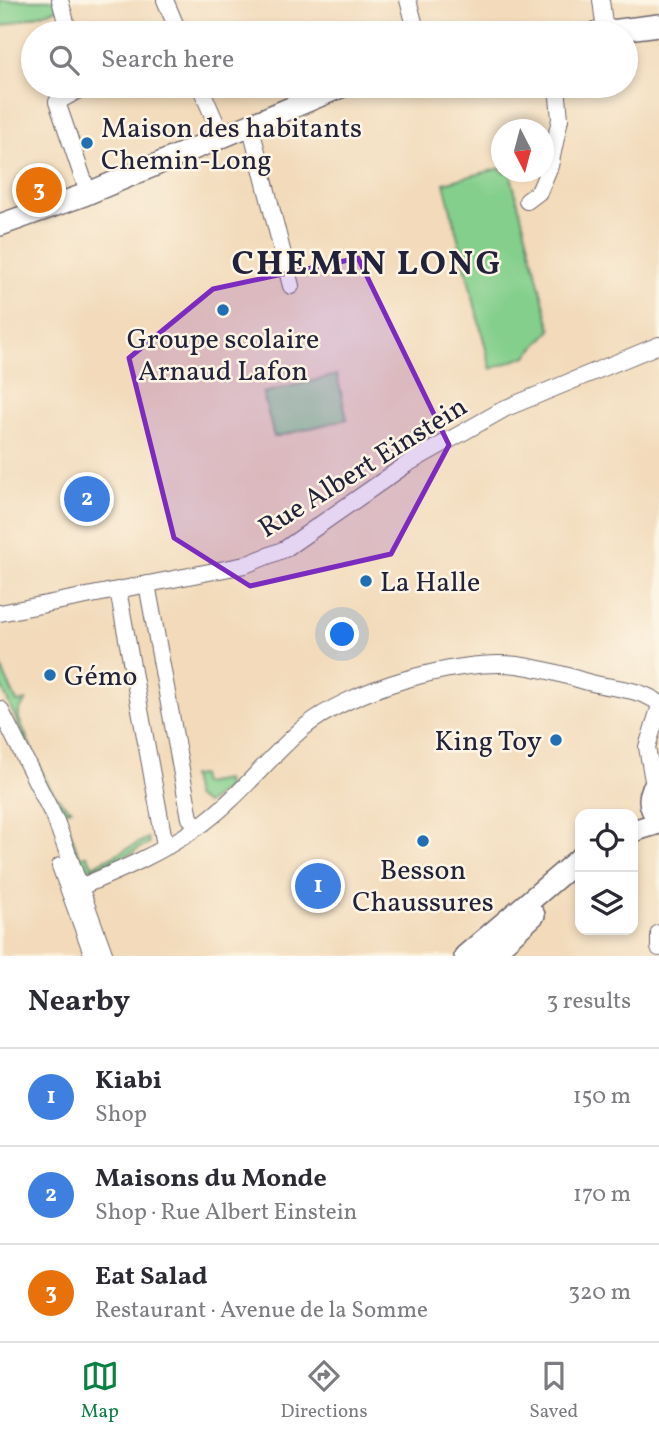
<!DOCTYPE html>
<meta charset="utf-8">
<style>
body{margin:0;font-family:Vollkorn,serif;background:#f7f7f7;color:#2b2b33}
.controls{position:absolute;right:21px;bottom:21px;display:grid;overflow:hidden;border-radius:14px;box-shadow:0 4px 10px #0003}
.controls button{width:63px;height:63px;display:grid;place-items:center;padding:0;border:0;border-bottom:2px solid #e1e1e2;background:#fff;color:#2b2b33;font:35px sans-serif}
.compass{position:absolute;left:491px;top:119px;width:63px;height:63px;border-radius:50%;background:#fff;box-shadow:0 4px 10px #0003;rotate:174deg}
.you{position:absolute;left:343px;top:635px;width:24px;height:24px;margin:-18px;border:5px solid #fff;border-radius:50%;background:#1a73e8;box-shadow:0 0 0 10px #1a73e833}
.badge{display:grid;place-items:center;width:46px;height:46px;border-radius:50%;background:#0b8043;color:#fff;font-size:23px;font-weight:700}
.pin{position:absolute;translate:-50% -50%;border:4px solid #fff;box-shadow:0 2px 7px #0006}
.list{margin:0;padding:0;list-style:none}
h2{display:flex;justify-content:space-between;align-items:center;height:91px;margin:0;padding:0 28px;font-size:30px}
h2 small{font-size:23px;font-weight:400;color:#7c7c81}
.list li{display:grid;grid-template-columns:46px 1fr auto;gap:21px;align-items:center;box-sizing:border-box;height:98px;padding:0 28px;border-top:2px solid #e1e1e2}
.list b{display:block;font-size:26px;white-space:nowrap}
.list p{margin:0;font-size:23px;white-space:nowrap;color:#7c7c81}
.list em{font-size:23px;font-style:normal;color:#7c7c81}
.icon{flex:none;width:38px;height:38px;fill:none;stroke:currentColor;stroke-width:2;stroke-linecap:round;stroke-linejoin:round}
.map{position:relative;flex:none;width:659px;height:956px;overflow:hidden}
.search{position:absolute;background:#fff;box-shadow:0 4px 10px #0003;left:21px;right:21px;top:21px;height:77px;display:flex;align-items:center;gap:18px;box-sizing:border-box;padding:0 24px;border-radius:38px;color:#7c7c81;font-size:26px}
.sheet{height:385px;background:#fff}
nav{display:flex;justify-content:space-around;align-items:center;box-sizing:border-box;height:98px;border-top:2px solid #e1e1e2;background:#fff;font-size:19px;color:#7c7c81}
nav a{display:grid;justify-items:center;gap:4px}
nav .on{color:#0b8043}
.map>svg:first-child{display:block}
.green{fill:#84cf8c;stroke:#537864;stroke-width:2}
.lines{fill:none;stroke-linecap:round;stroke-linejoin:round}
.minor-casing{stroke:#6b6267;stroke-width:18}
.major-casing{stroke:#6b6267;stroke-width:24}
.minor{stroke:#fff;stroke-width:16}
.major{stroke:#fff;stroke-width:21}
.marked{fill:#7b2cbf;fill-opacity:0.2;stroke:#7b2cbf;stroke-width:5;stroke-linejoin:round}
.poi-dot{fill:#1f6fb2;stroke:#fcf5e5;stroke-width:2.5}
.labels{text-anchor:middle;stroke-width:5;stroke-linejoin:round;paint-order:stroke}
.poi-label{font-size:28px;fill:#22223b;stroke:#fcf5e5;text-anchor:start}
.street-label{font-size:28px;fill:#22223b;stroke:#fcf5e5}
.district-label{font-size:35px;font-weight:bold;letter-spacing:2px;fill:#22223b;stroke:#fcf5e5}
</style>
<div class="map">
<svg width="659" height="956" viewBox="0 0 659 956">
<rect width="100%" height="100%" fill="#fcf5e5"/>
<filter id="ink" filterUnits="userSpaceOnUse"><feTurbulence type="fractalNoise" baseFrequency=".0143" numOctaves="2"/><feDisplacementMap in="SourceGraphic" scale="14" xChannelSelector="R" yChannelSelector="G"/><feConvolveMatrix kernelMatrix="1 2 1 2 8 2 1 2 1" color-interpolation-filters="sRGB"/></filter>
<filter id="wash" filterUnits="userSpaceOnUse"><feTurbulence type="fractalNoise" baseFrequency=".00686" numOctaves="4" result="noise"/><feDisplacementMap in="SourceGraphic" scale="28" xChannelSelector="R" yChannelSelector="G"/><feGaussianBlur stdDeviation="1.57" result="paint"/><feColorMatrix in="noise" values="0 0 0 0 0 0 0 0 0 0 0 0 0 0 0 0 0 1.4 0 .05"/><feComposite in="paint" operator="in"/></filter>
<g filter="url(#wash)">
<rect width="100%" height="100%" fill="#f2daba"/>
<!-- green -->
<path class="green" d="M0 0H55L58 9 0 27Z
M501 168 502 172H510L551 330 527 356 491 369 444 183Z
M337 375 347 419 274 437 263 393Z
M0 665 17 702 26 701 19 711V719C30 742 48 799 71 809L63 812 80 858 87 855 93 866 148 838 149 843 129 854 92 869 78 861 0 683Z
M200 775 202 784 226 780 227 788 206 804 195 797 191 776Z"/>
</g>
<g filter="url(#ink)">
<g class="lines">
<defs>
<path id="minor" d="M60 0 69 33
M165 0 179 33
M408 0 417 33
M601 0 605 32
M76 86 77 91 57 102 88 193
M200 86 222 137
M250 124 291 286
M527 201 539 192 550 166 560 119 557 86
M147 584 190 818 198 827
M118 590 164 840 168 846
M0 613 245 565 285 549 407 464 506 408 659 345
M0 709 56 821 105 956
M654 786 647 747 659 709
M60 866 93 956
M80 887C121 870 161 853 198 827 237 800 266 760 302 729 348 690 457 658 517 665 540 668 562 674 584 681 610 689 637 687 659 703
M659 933V948"/>
<path id="major" d="M595 33 659 25
M0 225 84 195 343 86
M659 781C647 793 647 807 659 819
M633 831 659 823
M465 956 580 858
M489 956 534 915"/>
</defs>
<!-- minor casing -->
<use href="#minor" class="minor-casing"/>
<!-- major casing -->
<use href="#major" class="major-casing"/>
<!-- minor -->
<use href="#minor" class="minor"/>
<!-- major -->
<use href="#major" class="major"/>
</g>
</g>
<!-- marked area -->
<path class="marked" d="M358 258 449 445 391 554 250 586 174 538 129 358 213 289Z"/>
<!-- markers -->
<g class="poi-dot">
<circle cx="87" cy="143" r="7"/>
<circle cx="223" cy="310" r="7"/>
<circle cx="366" cy="581" r="7"/>
<circle cx="50" cy="675" r="7"/>
<circle cx="556" cy="740" r="7"/>
<circle cx="423" cy="841" r="7"/>
</g>
<g class="labels">
<!-- poi labels -->
<g class="poi-label">
<text x="101" y="137">Maison des habitants<tspan x="101" dy="32">Chemin-Long</tspan></text>
<text x="223" y="348" text-anchor="middle">Groupe scolaire<tspan x="223" dy="32">Arnaud Lafon</tspan></text>
<text x="380" y="591">La Halle</text>
<text x="64" y="685">Gémo</text>
<text x="542" y="750" text-anchor="end">King Toy</text>
<text x="423" y="879" text-anchor="middle">Besson<tspan x="423" dy="32">Chaussures</tspan></text>
</g>
<!-- street labels -->
<g class="street-label">
<text transform="translate(362 466) rotate(-32)" y="10">Rue Albert Einstein</text>
</g>
<!-- district labels -->
<g class="district-label">
<text x="367" y="274">CHEMIN LONG</text>
</g>
</g>
</svg>
<div class="controls">
<button><svg class="icon" aria-label="locate" viewBox="0 0 24 24"><circle cx="12" cy="12" r="6"/><path d="M12 2v4M12 18v4M2 12h4M18 12h4"/></svg></button>
<button><svg class="icon" aria-label="layers" viewBox="0 0 24 24"><path d="M12 4l9 5-9 5-9-5zM3 14l9 5 9-5"/></svg></button>
</div>
<svg class="compass" viewBox="-18 -18 36 36"><path d="M0-13l5 13h-10z" fill="#e53935"/><path d="M0 13l5-13h-10z" fill="#7c7c81"/></svg>
<div class="you"></div>
<div class="pin badge" style="left:318px;top:886px;background:#3f7fe0">1</div>
<div class="pin badge" style="left:87px;top:499px;background:#3f7fe0">2</div>
<div class="pin badge" style="left:39px;top:190px;background:#e8710a">3</div>
<div class="search"><svg class="icon" aria-label="search" viewBox="0 0 24 24"><circle cx="10" cy="10" r="6"/><path d="M15 15l6 6"/></svg>Search here</div>
</div>
<section class="sheet">
<h2>Nearby<small>3 results</small></h2>
<ul class="list">
<li><span class="badge" style="background:#3f7fe0">1</span><div><b>Kiabi</b><p>Shop</p></div><em>150 m</em></li>
<li><span class="badge" style="background:#3f7fe0">2</span><div><b>Maisons du Monde</b><p>Shop · Rue Albert Einstein</p></div><em>170 m</em></li>
<li><span class="badge" style="background:#e8710a">3</span><div><b>Eat Salad</b><p>Restaurant · Avenue de la Somme</p></div><em>320 m</em></li>
</ul>
</section>
<nav>
<a class="on"><svg class="icon" aria-label="map" viewBox="0 0 24 24"><path d="M3 6l6-2 6 2 6-2v14l-6 2-6-2-6 2zM9 4v14M15 6v14"/></svg>Map</a>
<a><svg class="icon" aria-label="directions" viewBox="0 0 24 24"><path d="M12 3l9 9-9 9-9-9zM9 14v-3h6M13 9l2 2-2 2"/></svg>Directions</a>
<a><svg class="icon" aria-label="saved" viewBox="0 0 24 24"><path d="M7 4h10v16l-5-4-5 4z"/></svg>Saved</a>
</nav>
